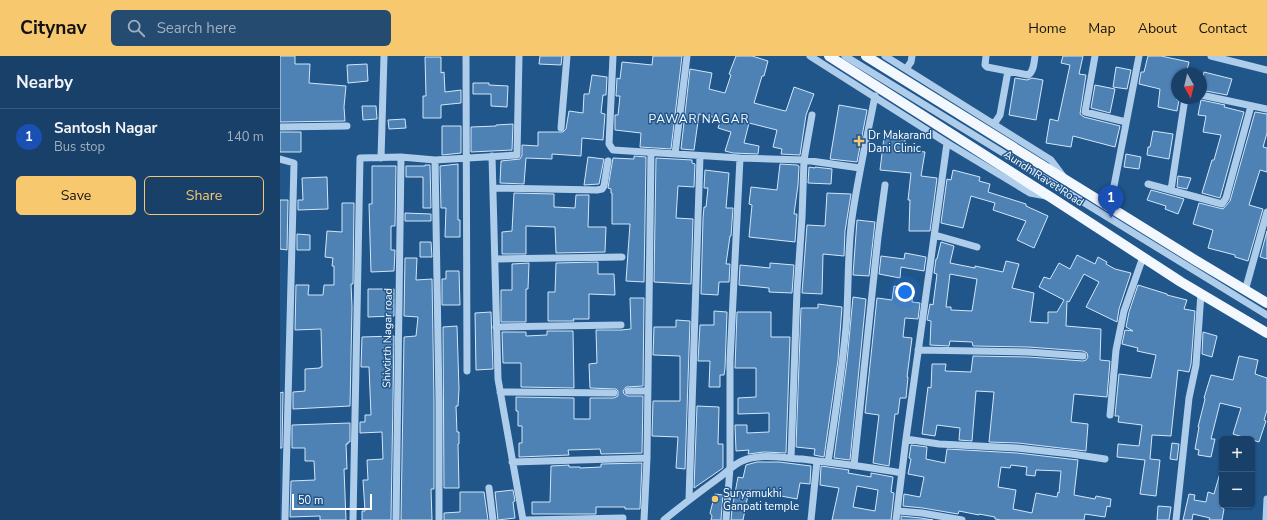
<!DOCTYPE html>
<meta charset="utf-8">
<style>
body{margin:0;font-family:"Nunito Sans",sans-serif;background:#264b71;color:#f1f3f6}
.controls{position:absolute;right:12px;bottom:12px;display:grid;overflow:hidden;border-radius:6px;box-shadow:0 1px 3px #0004}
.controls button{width:36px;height:36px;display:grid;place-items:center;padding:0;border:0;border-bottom:1px solid #37597c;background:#194068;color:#f1f3f6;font:20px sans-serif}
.compass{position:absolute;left:891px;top:12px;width:36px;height:36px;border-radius:50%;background:#194068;box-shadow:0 1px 3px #0004;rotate:172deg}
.scale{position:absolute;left:12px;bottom:10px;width:80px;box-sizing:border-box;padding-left:4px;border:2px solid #fff;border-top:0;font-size:11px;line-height:14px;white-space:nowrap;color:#fff;-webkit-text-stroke:3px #21568b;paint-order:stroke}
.you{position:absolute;left:625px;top:236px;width:14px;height:14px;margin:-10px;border:3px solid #fff;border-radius:50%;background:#1a73e8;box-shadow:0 0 0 6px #1a73e833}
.badge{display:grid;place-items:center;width:26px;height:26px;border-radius:50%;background:#f8c86f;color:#fff;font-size:13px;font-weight:700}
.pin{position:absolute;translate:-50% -33px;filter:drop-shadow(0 1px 2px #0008)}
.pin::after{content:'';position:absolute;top:21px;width:14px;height:12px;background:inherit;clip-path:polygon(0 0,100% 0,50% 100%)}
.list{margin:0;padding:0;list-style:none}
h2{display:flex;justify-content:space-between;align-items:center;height:52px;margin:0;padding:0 16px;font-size:17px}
h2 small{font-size:13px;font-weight:400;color:#9fafc0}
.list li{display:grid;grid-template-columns:26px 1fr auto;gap:12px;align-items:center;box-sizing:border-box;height:56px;padding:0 16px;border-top:1px solid #37597c}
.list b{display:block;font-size:15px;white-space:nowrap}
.list p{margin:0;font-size:13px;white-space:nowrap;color:#9fafc0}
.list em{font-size:13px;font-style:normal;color:#9fafc0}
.actions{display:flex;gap:8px;padding:12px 16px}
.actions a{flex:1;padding:9px 0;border:1px solid #f8c86f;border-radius:6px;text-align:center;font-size:14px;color:#f8c86f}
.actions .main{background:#f8c86f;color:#111}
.icon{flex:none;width:22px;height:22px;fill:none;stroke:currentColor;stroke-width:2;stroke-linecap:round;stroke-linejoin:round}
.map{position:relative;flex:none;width:987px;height:464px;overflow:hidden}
header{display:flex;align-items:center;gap:24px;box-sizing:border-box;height:56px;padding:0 20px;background:#f8c86f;color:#111}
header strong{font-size:19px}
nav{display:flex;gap:22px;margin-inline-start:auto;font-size:14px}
.search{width:280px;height:36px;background:#264b71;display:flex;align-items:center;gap:10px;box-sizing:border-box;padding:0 14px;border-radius:6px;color:#9fafc0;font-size:15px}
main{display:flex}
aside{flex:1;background:#194068}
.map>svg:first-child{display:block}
.building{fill:#4e81b4;stroke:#d2e6f8;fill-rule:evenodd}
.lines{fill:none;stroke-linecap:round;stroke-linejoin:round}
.minor{stroke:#aecdeb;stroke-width:7}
.major{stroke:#f2f8fe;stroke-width:10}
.poi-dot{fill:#f8c86f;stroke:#21568b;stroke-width:1.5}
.labels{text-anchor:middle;stroke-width:3;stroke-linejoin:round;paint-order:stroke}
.poi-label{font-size:11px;fill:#fff;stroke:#21568b;text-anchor:start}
.street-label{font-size:11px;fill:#fff;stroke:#21568b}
.neighbourhood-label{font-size:12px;letter-spacing:1px;fill:#fff;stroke:#21568b}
</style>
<header>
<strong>Citynav</strong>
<div class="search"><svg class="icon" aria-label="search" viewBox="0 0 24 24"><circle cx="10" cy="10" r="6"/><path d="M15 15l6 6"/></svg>Search here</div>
<nav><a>Home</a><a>Map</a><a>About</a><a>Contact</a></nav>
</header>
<main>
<aside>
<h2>Nearby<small></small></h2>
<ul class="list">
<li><span class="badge" style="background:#1a4fb4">1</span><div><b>Santosh Nagar</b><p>Bus stop</p></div><em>140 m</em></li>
</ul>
<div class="actions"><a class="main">Save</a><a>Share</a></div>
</aside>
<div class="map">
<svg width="987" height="464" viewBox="0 0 987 464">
<rect width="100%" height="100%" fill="#21568b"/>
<!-- building -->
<path class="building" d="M0 0H15V8H30L29 27 66 30 64 51 65 65 0 66Z
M260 0H282L281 9 259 8Z
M373 0H402L391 93 360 91 361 77 335 74V59H338L340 40H336L337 22 340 23 342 6 372 9Z
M456 0H472L488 5 484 20H482L474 47 501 54 506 55 514 31 534 38 526 59 520 99 501 98 502 93 493 91 497 74 469 67 464 87 479 90 478 98 453 97 445 95 451 76 438 72 441 63 419 58 414 94 401 93 410 13 432 17 429 33 445 37 451 19 449 18Z
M783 0H803L799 18 806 19 800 58 804 61 840 70 835 91 793 80 791 91 766 87 770 63 778 65 790 9 781 7Z
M868 0H881L909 6 906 18H897V44H899L897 55 878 51 880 33 859 28 861 16H864Z
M145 1H161V17L164 16 165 36 181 34V47L161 49V62H143V40H146Z
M87 8 88 25 68 27 67 9Z
M836 11 851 14 847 33 833 31Z
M924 16 952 23 947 39 921 34V28Z
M312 19 327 21 326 39H323L321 57 325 58 323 84 302 82 301 100 272 98V103L246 102 244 128 220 127 221 105 240 103 242 99V89L258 90V76H283L286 73 289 55 303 57 304 38H309Z
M735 22 747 24 752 22 763 24 756 64 729 59Z
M193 27H209V29L228 30 227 51 211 50V38H193Z
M815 29 835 33 830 57 811 52Z
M921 44 945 49 944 51 964 56 940 142 922 137 932 104H934L941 79 923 76 926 60 918 59Z
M559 49 587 54 577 106 550 103Z
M82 50H96L97 63 83 64Z
M975 56 987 58V77L983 91 987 92V116L980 114 969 149 983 153 968 205 955 201V199L928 192 933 174 913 168 919 147 943 153 950 145Z
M125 63 126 72 109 73 108 64Z
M233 68 232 94 191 96V71L216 70V69Z
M162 70H181V97L162 99Z
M873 75 893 78 889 103 867 99 868 91H870Z
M0 76H21V96H0Z
M604 81 625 84 624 93 645 96 641 120 657 122 650 175H629L630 144H628L631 117 600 114Z
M846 98 861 101 859 113 844 111Z
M354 100 366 101 364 226 346 225 350 168H332V137H331V133L328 132 333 102 354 103Z
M308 101 324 103 319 128 304 129Z
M376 102 412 104V107L415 108 414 131 398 130 396 162 413 163 411 228 374 226Z
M178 108V164H180V181H165L166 152H161L160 110Z
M500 108 517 109 519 110 518 129 514 158H517L515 186 469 181 472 149 469 148 471 131 497 134Z
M145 109H150L151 152H143V121H126V110H145Z
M92 110H116L115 170H111V194H115L114 215 91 216 89 148H92Z
M529 111 535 112V111L552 113 551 128 528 127Z
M425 114 449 117 446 152H453L451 180H450L446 208H450L449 226H439L438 239 421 238 423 163 424 151H426L428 132H424Z
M673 114 700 121 699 125 710 128 708 136 746 148V150L768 160 754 192 737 184 746 165 713 154 715 147 691 140 683 172 661 167 667 123 671 124Z
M898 120 911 122 907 133 897 131Z
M47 121 48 153 18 154V144H23L22 122Z
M871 134 904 143 898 158 885 153 886 150 867 144Z
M234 137 274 138V151L295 152 296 139H309L308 171H326L325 196 276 197 275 171 246 170V198H222V176L232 175Z
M547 137 571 138 565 175 564 200 543 198 542 238 522 237 527 169 545 170Z
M0 144H8L7 194 0 193Z
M62 147H74L73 228H71L72 251 70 350 13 353V336L25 335V313L40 312V311H42L41 273 15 274 16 229H29L28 239H43L44 229H54V210H52L53 202 45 201 47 175 62 176Z
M125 157 151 158V165H125Z
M577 164 595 166 589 220 573 219Z
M987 175V203L980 201Z
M17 178 30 179V194H17Z
M140 186H151L152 201H140Z
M661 186 674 190 670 207 695 212V210L723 216 726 205 739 208 732 232 754 237 750 266 768 267V256H777L784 244 759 231 764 221 770 223 779 207 790 213 797 199 815 208 818 201 827 206 826 208 835 213 851 217 839 253 837 266 806 251 819 226 804 218 789 246 787 245 786 270 821 273 820 304 830 305 827 341 794 338 791 366 808 368 806 395 738 387 709 386 714 336 696 335 692 385 679 384 680 372 657 369 655 380 642 378 648 331 651 332 652 308H666L665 315 691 316 693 300 748 301 803 305 806 304 808 301 807 297 803 295 748 291 693 290 692 286 670 285 669 290 650 289 651 265 647 264 650 248 653 249 657 218 654 217 656 203H657ZM670 218 697 223 692 255 671 254V251H666Z
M625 197 646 201 644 215 621 211 620 222 599 218 601 200 624 203Z
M125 202H137L136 224 152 223 154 346V433H151L152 464H121L124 281 136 280 138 261 124 260Z
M318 206V218H334L335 239 309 238V263H293L294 265H268V236H275L276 207Z
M249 207 248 233H246V266H221V234H232V208Z
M490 207 514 209 512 237 489 236V232L459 229 460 209 490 212Z
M166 215H179L180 249H162V223H166Z
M858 229 887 238V239L907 244 904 253 915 255 911 308 909 316 898 314 891 380 872 379 870 403 880 404 876 440 860 438 865 404 837 401 838 388 859 390 862 369 838 366 839 360H835L839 318 871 322 876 299 857 295 858 292 842 288 845 274 853 275 846 271 849 256Z
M614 230 633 233 632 246 640 247 638 263 625 262 623 281 632 282 627 321H628L626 342H620L618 358H615L609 410 593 407 599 359 585 357 597 242 612 244Z
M88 233H114V260L88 261Z
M573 241 586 243 570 404 554 402 567 305Z
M350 242H364L363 330 346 331 343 335 344 338 348 340H363L362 397 321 398 320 393 288 394 289 399 239 401V387H242V370H238V355H236V341L294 342V363H310V342H334L338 340V335L336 333 310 332 309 308 317 307 316 274H341L351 273Z
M538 248 562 251 558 304 544 401 534 399 535 393 516 391 521 252H538Z
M434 255 447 256 445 312 444 319H440V331H429L430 305H418L420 269H434Z
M211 256 213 313 196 314 195 257Z
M457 256H491V281H510L506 397 484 396 468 398 469 394 456 395 455 369H467V377L489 376V357L458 358V342L476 341V312H455Z
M396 264 410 265 405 413 396 412 398 381 372 380 373 345H400V300L373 299 374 271H396Z
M177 270 179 333 178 350H176L177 376H179V388H178L179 432H164L163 271Z
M267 275H293L294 332 241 331V307H223L222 276H246V280L267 279Z
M923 276 937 280 932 301 922 298Z
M114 280 111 464H82V455H85L83 424H88L87 404 103 403 102 376 80 377V366H85V359H91L89 311H81L82 281Z
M959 300 978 304 975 318 987 322V354L984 364 986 365 979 386 953 378 961 352 940 347 931 383H935L931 401 918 399 919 394 915 393 919 371H918L925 343 924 342 931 319 953 324Z
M3 336 2 392H0V337Z
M417 350 439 351 438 388H443V412L414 432Z
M70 367V386H68V388H66L67 413H64L66 464H40V460L10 461 11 425 35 424 34 405H25V392H12V369Z
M892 387 899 388 897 404 890 403Z
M631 389 647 391 646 403 665 407 667 393 737 397 798 404 794 439 815 443 816 440 831 443 830 451 827 450 825 461 805 458 804 464H721L715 463V461L699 458V459L679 455 678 458 643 452 623 450 624 438 640 441 644 421 628 418 631 403 629 402ZM731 409 747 411 746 419 755 420 756 414 781 415 779 437 778 436 777 441 756 437 752 457 733 453 736 434 718 431 721 411 730 412Z
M477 406H499L531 410 530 428 520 427 517 443 469 434 463 464H451L452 453 458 421 463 422 466 409Z
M362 407 360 453H345V451H316V458H252V446H270L271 410 289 409V411H300V412L321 411V408Z
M541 410 569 414 568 417 591 421V417L613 421 611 436 614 437 611 464H552L559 432 540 429ZM577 430 598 434 595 455 573 451Z
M940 417 942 418V452L944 453 942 464H929L930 462 913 458 912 464H903L909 438 915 439 914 444 926 446 928 436 934 438Z
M233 434 235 445 233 446 235 462 218 464 215 436Z
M180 436H204L208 464H164V457L180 456Z
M435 438 443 439 441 464H431L432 460 430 457Z
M878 450 891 451 889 464H877Z
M621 460 641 462 653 464H621Z"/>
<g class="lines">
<!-- minor -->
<path class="minor" d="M186 0 187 315
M333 0 329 88 333 94 460 102 524 104 580 112
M530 0 667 87 750 137 766 140
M565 0 987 259
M605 0 771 104 783 120
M706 0 705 9 707 11 748 19C754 16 754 6 755 0
M815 0 805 56 846 66
M931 0 987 14
M626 13 631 6 632 0
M921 39 987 53
M714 68 720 59 728 15
M0 71 67 70
M281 72 287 0
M395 98 407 0
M212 100 218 323 243 464
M101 102 104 0
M0 103 14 107 5 463
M155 104 237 99 239 0
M868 128 942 148 946 142 971 50
M214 132 317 134 322 133 324 130 328 105
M891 134 905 42
M825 148 834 130 859 0
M655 179 697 191
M215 203 342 201
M965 235 987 156
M216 271 341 269
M638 294 748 296 803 300
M348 335H367
M220 336 334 337
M830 359 836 294 844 255 863 201
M626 383 659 388 737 392 792 398 825 403
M511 402 517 235 522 162 524 104 532 59
M232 406 367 402
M548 406C555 361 562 316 566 271 569 235 567 198 572 162 578 121 587 81 595 40
M574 409 598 181 605 129
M209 432 213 464
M409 444 420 100
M618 455 642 457 682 464
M73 464 80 102 121 101 155 104 159 346V464
M116 464 121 101
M246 464 343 462
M364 464 367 402 371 97
M384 464C402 449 421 435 440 421 447 416 453 409 462 405 480 397 503 402 522 403 556 407 589 411 622 417
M446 464 450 412V305L460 102
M531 464 537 405
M616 464 626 383 667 87
M896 464 909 342 916 309 921 237
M986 464 987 443"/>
<!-- major -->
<path class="major" d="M549 0 772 142 901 226 987 277
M586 0 915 204 987 247"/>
</g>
<!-- markers -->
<g class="poi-dot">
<path d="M577 79h4v4h4v4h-4v4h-4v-4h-4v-4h4z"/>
<circle cx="435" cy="443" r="4"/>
</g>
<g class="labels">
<!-- poi labels -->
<g class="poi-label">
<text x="588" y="83">Dr Makarand<tspan x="588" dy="13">Dani Clinic</tspan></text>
<text x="443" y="441">Suryamukhi<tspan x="443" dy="13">Ganpati temple</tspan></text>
</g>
<!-- street labels -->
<g class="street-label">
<text transform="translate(764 122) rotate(33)" y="4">Aundh Ravet Road</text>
<text transform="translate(107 282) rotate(-89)" y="4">Shivtirth Nagar road</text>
</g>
<!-- neighbourhood labels -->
<g class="neighbourhood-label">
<text x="419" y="67">PAWAR NAGAR</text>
</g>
</g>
</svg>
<div class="controls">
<button>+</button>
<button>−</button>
</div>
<svg class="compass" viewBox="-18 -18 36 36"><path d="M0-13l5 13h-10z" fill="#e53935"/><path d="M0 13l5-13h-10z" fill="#9fafc0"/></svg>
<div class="scale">50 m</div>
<div class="you"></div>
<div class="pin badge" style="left:831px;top:162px;background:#1a4fb4">1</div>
</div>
</main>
